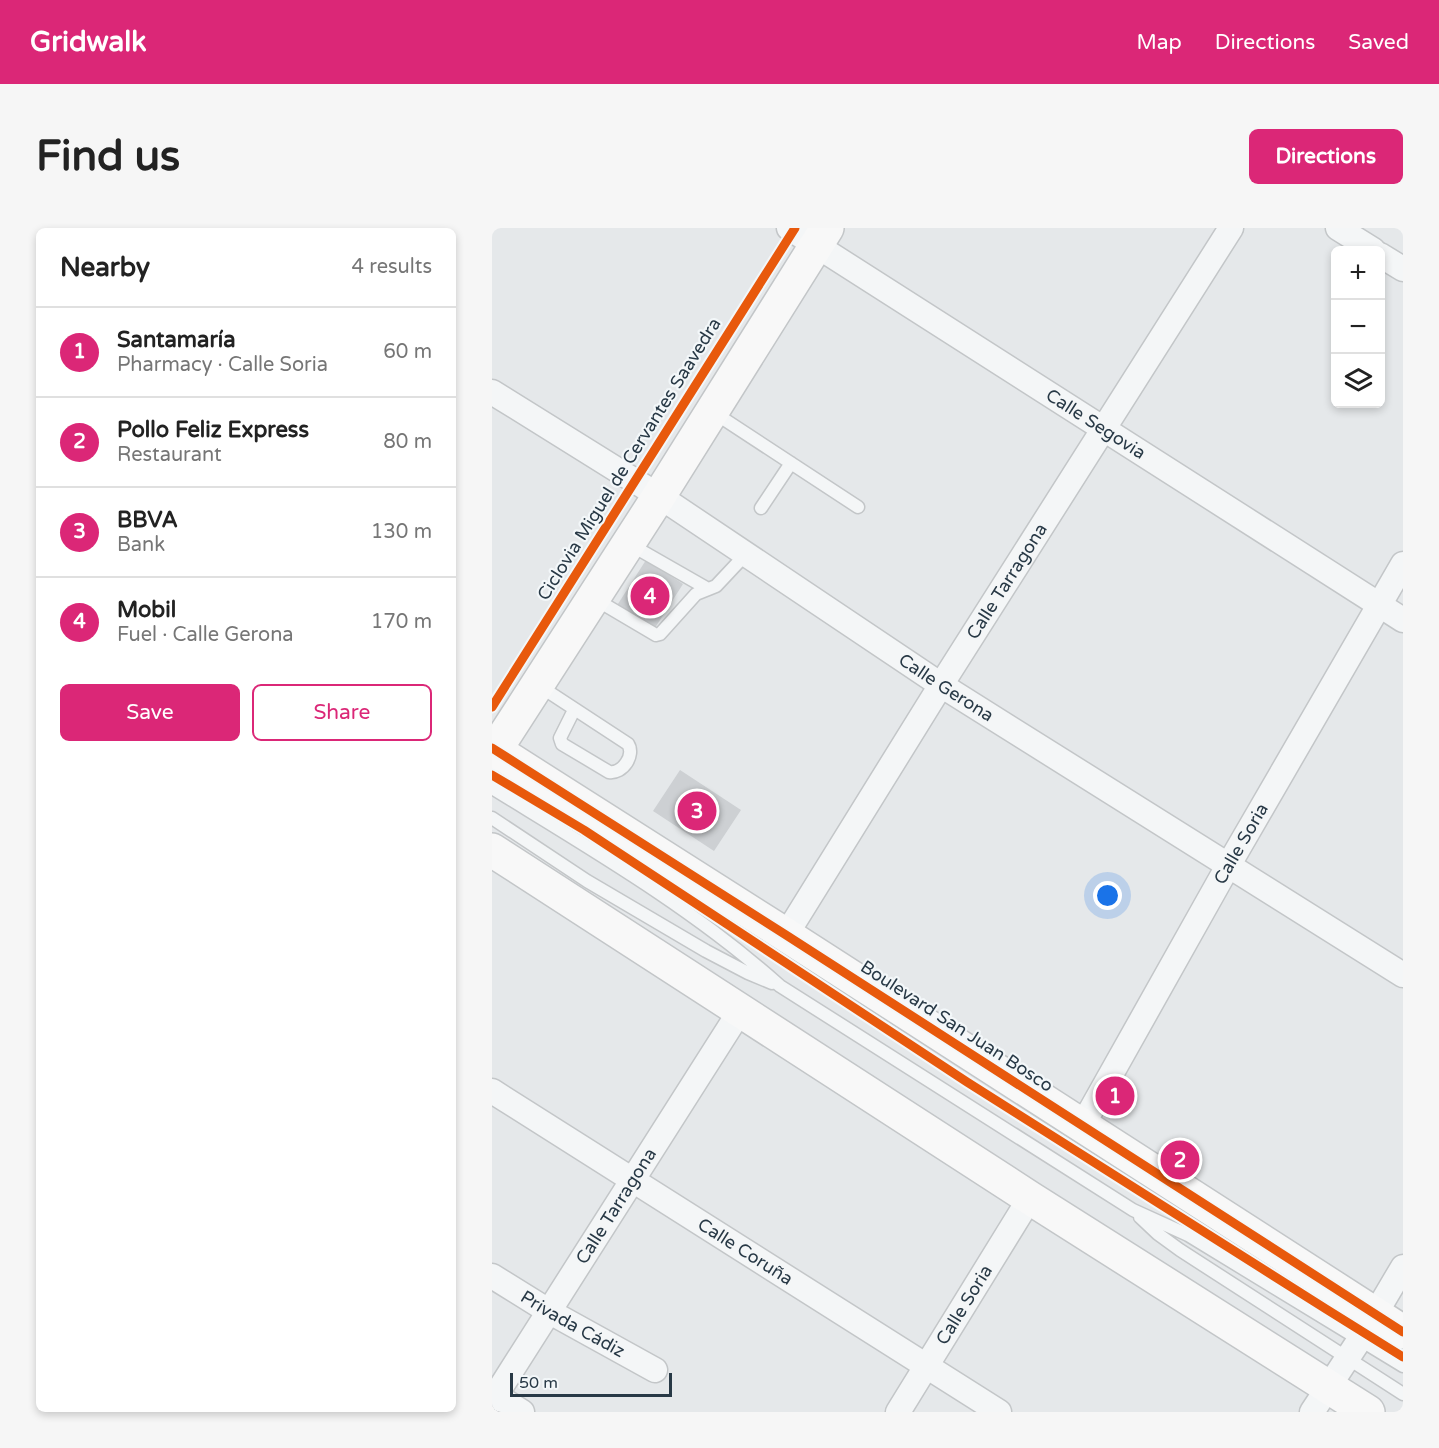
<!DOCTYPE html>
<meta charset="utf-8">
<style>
body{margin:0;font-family:"Varela Round",sans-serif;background:#f6f6f6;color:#222}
.controls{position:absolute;right:18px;top:18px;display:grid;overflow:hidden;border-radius:9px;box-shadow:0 3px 9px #0003}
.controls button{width:54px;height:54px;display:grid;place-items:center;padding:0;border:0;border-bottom:2px solid #e0e0e0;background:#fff;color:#222;font:30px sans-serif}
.scale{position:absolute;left:18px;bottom:15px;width:162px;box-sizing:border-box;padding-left:6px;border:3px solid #283946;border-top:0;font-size:16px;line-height:21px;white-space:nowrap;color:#283946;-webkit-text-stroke:4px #f3f7f9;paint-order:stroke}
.you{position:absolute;left:616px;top:668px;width:21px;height:21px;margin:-15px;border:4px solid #fff;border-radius:50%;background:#1a73e8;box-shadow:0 0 0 9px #1a73e833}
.badge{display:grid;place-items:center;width:39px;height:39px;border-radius:50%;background:#db2777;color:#fff;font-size:20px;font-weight:700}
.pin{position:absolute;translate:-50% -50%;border:3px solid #fff;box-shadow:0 2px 6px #0006}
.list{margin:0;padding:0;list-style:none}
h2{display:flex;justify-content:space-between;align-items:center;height:78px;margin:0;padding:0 24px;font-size:26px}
h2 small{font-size:20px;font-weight:400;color:#767676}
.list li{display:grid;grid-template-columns:39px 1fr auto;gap:18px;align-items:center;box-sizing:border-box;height:90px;padding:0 24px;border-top:2px solid #e0e0e0}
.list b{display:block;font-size:22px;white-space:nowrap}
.list p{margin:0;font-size:20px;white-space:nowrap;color:#767676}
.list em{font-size:20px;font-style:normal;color:#767676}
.actions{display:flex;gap:12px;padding:18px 24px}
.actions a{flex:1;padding:14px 0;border:2px solid #db2777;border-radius:9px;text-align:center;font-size:21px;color:#db2777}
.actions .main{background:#db2777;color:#fff}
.icon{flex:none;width:33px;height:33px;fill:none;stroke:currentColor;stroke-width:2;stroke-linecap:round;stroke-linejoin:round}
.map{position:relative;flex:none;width:911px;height:1184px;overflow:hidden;border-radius:9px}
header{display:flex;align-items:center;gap:36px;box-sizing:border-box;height:84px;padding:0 30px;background:#db2777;color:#fff}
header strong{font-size:28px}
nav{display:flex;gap:33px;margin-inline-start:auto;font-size:21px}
.intro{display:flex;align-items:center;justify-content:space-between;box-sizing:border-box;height:144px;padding:0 36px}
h1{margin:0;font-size:42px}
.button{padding:15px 27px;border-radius:9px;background:#db2777;color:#fff;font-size:21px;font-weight:700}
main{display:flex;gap:36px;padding:0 36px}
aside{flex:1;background:#fff;border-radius:9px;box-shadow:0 3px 9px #0003}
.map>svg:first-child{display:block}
.building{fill:#cdd0d3}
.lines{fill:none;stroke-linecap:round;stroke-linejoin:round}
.lane-casing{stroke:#c3c6c8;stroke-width:15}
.street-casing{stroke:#c3c6c8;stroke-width:27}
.secondary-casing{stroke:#c3c6c8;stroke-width:36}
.lane{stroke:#f4f6f7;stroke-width:12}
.street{stroke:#f4f6f7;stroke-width:24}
.secondary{stroke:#f8f8f8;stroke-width:33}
.cycleway-casing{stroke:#f3f7f9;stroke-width:13}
.cycleway{stroke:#e8590c;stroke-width:9}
.labels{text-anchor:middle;stroke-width:4.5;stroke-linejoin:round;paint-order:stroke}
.street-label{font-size:18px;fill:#283946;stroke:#f3f7f9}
</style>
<header>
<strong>Gridwalk</strong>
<nav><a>Map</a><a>Directions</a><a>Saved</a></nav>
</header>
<div class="intro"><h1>Find us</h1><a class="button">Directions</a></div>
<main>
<aside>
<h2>Nearby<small>4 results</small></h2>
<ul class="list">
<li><span class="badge">1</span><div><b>Santamaría</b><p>Pharmacy · Calle Soria</p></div><em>60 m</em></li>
<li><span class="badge">2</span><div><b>Pollo Feliz Express</b><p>Restaurant</p></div><em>80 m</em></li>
<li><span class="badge">3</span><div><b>BBVA</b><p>Bank</p></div><em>130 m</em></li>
<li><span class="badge">4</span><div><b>Mobil</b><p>Fuel · Calle Gerona</p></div><em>170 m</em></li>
</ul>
<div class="actions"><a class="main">Save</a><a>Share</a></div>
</aside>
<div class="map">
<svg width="911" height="1184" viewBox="0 0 911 1184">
<rect width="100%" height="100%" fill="#e5e8ea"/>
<!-- building -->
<path class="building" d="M154 332 191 356 161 403 124 379Z
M188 542 249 582 222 623 161 583Z"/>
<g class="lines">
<defs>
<path id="lane" d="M221 184 366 279
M269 280 299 235
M139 317 216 361
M103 371 164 407 168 406 204 366 224 358 254 326
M46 457 136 516C143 527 131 546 117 544L70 516 68 510 82 482
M0 560C99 621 201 680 288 758L641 982 696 1007 911 1138
M0 590 95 653 214 723 256 745 280 755
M648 989 666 1006 688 1022 911 1166"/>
<g id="street">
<path id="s1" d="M297 0 911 392"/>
<path d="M846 0 881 22"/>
<path d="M888 27 911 41"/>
<path id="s2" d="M0 164 167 268 449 457 911 747"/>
<path id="s3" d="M294 707 449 457 739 0"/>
<path id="s4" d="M0 863 507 1184"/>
<path id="s5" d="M590 898 736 638 911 336"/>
<path id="s6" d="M0 1048 58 1084 163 1142"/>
<path d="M0 1165 30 1184"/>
<path id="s7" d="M0 1173 248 783"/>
<path id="s8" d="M406 1184 538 970"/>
<path d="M820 1184 872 1105 911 1039"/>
</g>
<path id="secondary" d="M0 520 294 707 911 1104
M0 527 167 268 335 0
M0 622 538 970 876 1184"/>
</defs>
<!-- lane casing -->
<use href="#lane" class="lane-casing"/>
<!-- street casing -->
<use href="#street" class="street-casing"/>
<!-- secondary casing -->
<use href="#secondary" class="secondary-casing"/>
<!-- lane -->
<use href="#lane" class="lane"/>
<!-- street -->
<use href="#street" class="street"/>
<!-- secondary -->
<use href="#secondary" class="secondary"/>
<defs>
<path id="cycleway" d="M0 479 303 0
M0 520 294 707 911 1104
M0 547 92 602 475 854 834 1081 911 1129"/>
</defs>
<!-- cycleway casing -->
<use href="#cycleway" class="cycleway-casing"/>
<!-- cycleway -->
<use href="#cycleway" class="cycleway"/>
</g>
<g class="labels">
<!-- street labels -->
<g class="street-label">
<text dy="6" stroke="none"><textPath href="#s1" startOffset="364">Calle Segovia</textPath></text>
<text transform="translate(137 231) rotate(-58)" y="6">Ciclovia Miguel de Cervantes Saavedra</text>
<text dy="6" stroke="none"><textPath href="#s3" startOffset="417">Calle Tarragona</textPath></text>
<text dy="6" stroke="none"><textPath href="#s2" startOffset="542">Calle Gerona</textPath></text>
<text dy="6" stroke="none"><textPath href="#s5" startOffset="324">Calle Soria</textPath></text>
<text transform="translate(465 798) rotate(33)" y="6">Boulevard San Juan Bosco</text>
<text dy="6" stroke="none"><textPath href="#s7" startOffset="231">Calle Tarragona</textPath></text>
<text dy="6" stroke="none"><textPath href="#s4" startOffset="300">Calle Coruña</textPath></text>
<text dy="6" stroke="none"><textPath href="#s8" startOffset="126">Calle Soria</textPath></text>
<text dy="6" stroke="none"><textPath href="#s6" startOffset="94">Privada Cádiz</textPath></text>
</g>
</g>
</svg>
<div class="controls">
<button>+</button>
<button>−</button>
<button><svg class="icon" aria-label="layers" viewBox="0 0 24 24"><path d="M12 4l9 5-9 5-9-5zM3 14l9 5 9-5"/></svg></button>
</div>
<div class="scale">50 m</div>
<div class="you"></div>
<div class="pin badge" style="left:623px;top:868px">1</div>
<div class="pin badge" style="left:688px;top:932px">2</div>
<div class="pin badge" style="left:205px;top:583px">3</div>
<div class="pin badge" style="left:158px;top:368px">4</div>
</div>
</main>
